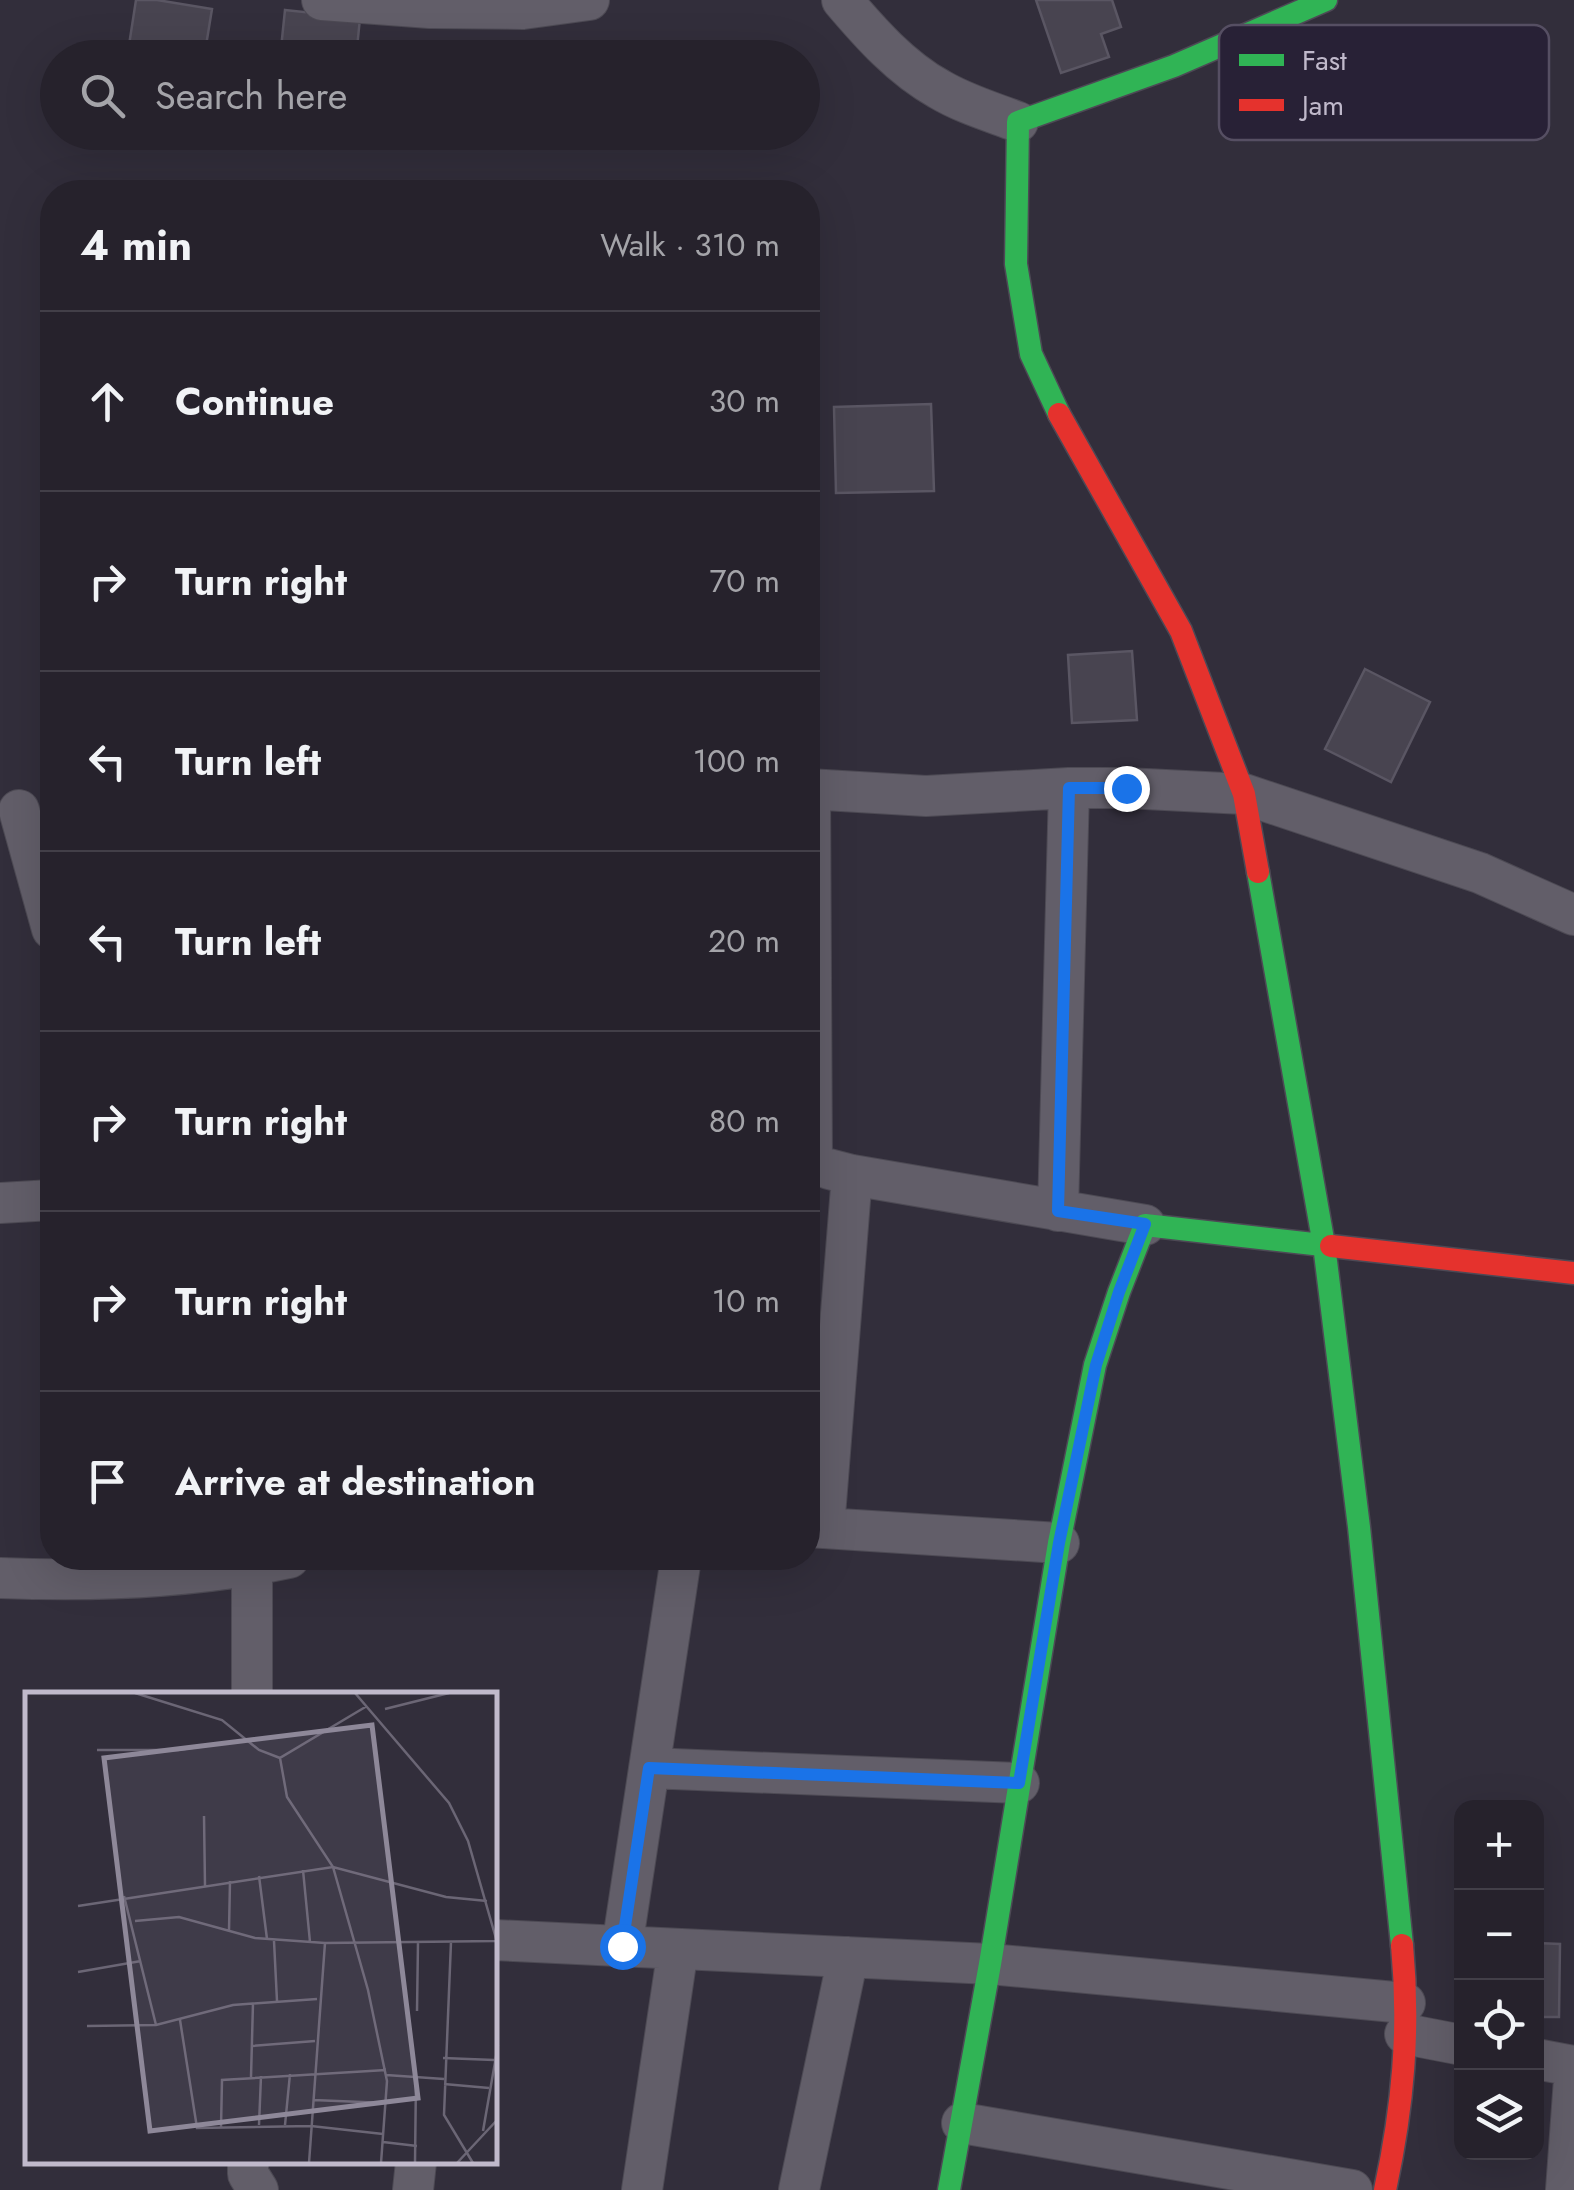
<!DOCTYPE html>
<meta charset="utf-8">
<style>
body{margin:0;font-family:Jost,sans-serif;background:#322f38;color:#f1f3f6}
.controls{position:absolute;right:30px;bottom:30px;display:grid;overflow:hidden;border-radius:20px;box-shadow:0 10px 40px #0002}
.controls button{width:90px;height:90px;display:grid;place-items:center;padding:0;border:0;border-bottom:2px solid #423f48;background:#26222c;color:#f1f3f6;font:50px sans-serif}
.stop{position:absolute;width:30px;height:30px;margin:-22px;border:8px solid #1a73e8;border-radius:50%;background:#fff}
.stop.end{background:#1a73e8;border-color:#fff;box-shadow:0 2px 10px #0008}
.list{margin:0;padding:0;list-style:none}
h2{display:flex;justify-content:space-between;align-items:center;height:130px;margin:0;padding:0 40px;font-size:42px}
h2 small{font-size:32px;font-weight:400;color:#a4a4a9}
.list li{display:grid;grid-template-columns:65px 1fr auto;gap:30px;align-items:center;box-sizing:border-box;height:180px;padding:0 40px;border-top:2px solid #423f48}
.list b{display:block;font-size:38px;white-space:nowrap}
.list em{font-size:32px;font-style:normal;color:#a4a4a9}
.icon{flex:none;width:55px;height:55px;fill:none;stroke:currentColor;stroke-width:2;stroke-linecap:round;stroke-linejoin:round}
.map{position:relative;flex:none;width:1574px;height:2190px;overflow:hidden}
.search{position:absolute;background:#26222c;box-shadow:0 10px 40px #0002;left:40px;top:40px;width:780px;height:110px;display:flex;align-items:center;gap:25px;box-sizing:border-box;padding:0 35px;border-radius:55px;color:#a4a4a9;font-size:38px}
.panel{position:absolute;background:#26222c;box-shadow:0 10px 40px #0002;left:40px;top:180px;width:780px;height:1390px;border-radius:40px}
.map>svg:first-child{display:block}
.building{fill:#484450;stroke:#5a5663;stroke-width:2.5}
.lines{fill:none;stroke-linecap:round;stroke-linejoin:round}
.street-casing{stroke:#4d4a54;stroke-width:42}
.fast-casing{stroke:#4d4955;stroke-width:25}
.jam-casing{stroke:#4d4955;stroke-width:25}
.street{stroke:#625e69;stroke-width:40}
.fast{stroke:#30b455;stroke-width:22}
.jam{stroke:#e5322d;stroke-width:22}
.route{stroke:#1a73e8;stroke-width:12}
.inset-road{fill:none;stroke:#6b6675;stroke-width:2.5}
.view{fill:#8e8899;fill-opacity:0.15;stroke:#8e8899;stroke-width:5}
.inset-edge{fill:none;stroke:#c0b9cb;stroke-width:5}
.key{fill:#282136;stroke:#564f63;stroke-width:2.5}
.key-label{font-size:28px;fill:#c0b9cb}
</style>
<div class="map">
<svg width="1574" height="2190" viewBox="0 0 1574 2190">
<rect width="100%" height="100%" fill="#322e3b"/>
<!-- building -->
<path class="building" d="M136 0H157L212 9 204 58H127Z
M1036 0H1112L1121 27 1101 34 1109 57 1061 73Z
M285 10 360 18 356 58H280Z
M931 404 934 491 836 493 834 407Z
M1132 651 1137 720 1072 723 1068 655Z
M1365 669 1430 702 1391 782 1325 749Z
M1536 1943 1560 1944 1559 2017H1536Z"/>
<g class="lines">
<defs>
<path id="street" d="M322 0 430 8 523 9 589 0
M842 0C870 33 901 68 939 89 964 104 992 112 1018 122
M808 789 926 796 1069 788H1126L1244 794 1480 873 1574 915
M810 789 812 1164
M19 810 52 929
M829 1169 852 1175 1145 1225
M0 1203 52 1200
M1058 1211 1069 788
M808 1527 1059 1543
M824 1528 852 1175
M0 1578C96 1582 195 1578 289 1558
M252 1695V1566
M649 1768 1019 1783
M495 1940 990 1964 1405 2003
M622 1947 681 1558
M1405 2034 1462 2045
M1536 2059 1574 2066
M962 2123 1352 2190
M248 2162V2174L258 2190
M413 2190 416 2162
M642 2190 678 1949
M799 2190 848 1957
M1566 2190 1574 2079"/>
<path id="fast" d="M1059 414 1031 354 1016 264 1018 122 1174 66 1326 0
M1258 872 1324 1245 1359 1527 1402 1945
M949 2190 990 1964 1059 1543 1095 1365 1119 1292 1145 1225 1331 1246"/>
<path id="jam" d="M1059 414 1181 631 1244 794 1258 872
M1331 1246 1574 1273
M1385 2190C1403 2107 1410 2030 1402 1945"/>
</defs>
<!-- street casing -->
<use href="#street" class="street-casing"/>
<!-- fast casing -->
<use href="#fast" class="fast-casing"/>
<!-- jam casing -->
<use href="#jam" class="jam-casing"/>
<!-- street -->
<use href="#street" class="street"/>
<!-- fast -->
<use href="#fast" class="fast"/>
<!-- jam -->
<use href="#jam" class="jam"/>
</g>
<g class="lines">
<!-- route -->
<path class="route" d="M622 1946 649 1768 1019 1783 1059 1543 1096 1365 1119 1292 1145 1224 1058 1211 1069 788H1126"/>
</g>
<!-- overview -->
<g transform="translate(25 1692)">
<rect width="472" height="472" fill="#322e3b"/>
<path class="inset-road" d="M110 1 197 28 234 58 255 66M330 1 424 111 443 149 472 250M342 14 255 66 262 105 308 175 343 298 362 389 356 471M360 17 424 1M72 58H153L222 48M179 124 180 194M278 178 285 250M234 184 242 247M99 204 131 333M53 214 308 175 421 205 462 209M110 229 154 225 230 246 300 251M204 239 205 189M249 249 252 309M426 250 419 423 448 471M53 280 116 269M392 319 393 250M155 328 172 436 286 434 358 442M62 334 131 333 208 313 292 307M227 354 290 349M418 366 469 368M361 383 419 387M226 385 228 311M419 392 464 396M288 408 361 411M234 433 236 384M260 433 265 382M196 435 197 388 361 378M458 439 473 353M358 450 392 454M284 471 300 251 471 249M390 471 391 385M432 471 473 427"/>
<path class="view" d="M347 33 393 406 125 439 79 66Z"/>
<rect width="472" height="472" class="inset-edge"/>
</g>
<!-- legend -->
<rect x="1219" y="25" width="330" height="115" rx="15" class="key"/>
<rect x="1239" y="54" width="45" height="12" fill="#30b455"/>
<rect x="1239" y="99" width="45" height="12" fill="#e5322d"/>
<g class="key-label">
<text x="1302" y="70">Fast</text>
<text x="1302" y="115">Jam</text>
</g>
</svg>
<div class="controls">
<button>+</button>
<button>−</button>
<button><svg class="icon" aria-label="locate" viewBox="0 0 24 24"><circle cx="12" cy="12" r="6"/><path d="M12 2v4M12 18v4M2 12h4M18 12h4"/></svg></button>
<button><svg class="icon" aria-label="layers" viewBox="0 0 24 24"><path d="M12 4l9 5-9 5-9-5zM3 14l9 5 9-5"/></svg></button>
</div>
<div class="stop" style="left:622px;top:1946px"></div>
<div class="stop end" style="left:1126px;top:788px"></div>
<div class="search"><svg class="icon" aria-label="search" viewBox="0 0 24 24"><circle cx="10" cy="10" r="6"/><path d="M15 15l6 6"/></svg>Search here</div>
<section class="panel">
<h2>4 min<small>Walk · 310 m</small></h2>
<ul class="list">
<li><svg class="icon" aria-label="ahead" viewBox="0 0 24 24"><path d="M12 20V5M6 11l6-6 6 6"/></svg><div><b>Continue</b></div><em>30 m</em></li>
<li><svg class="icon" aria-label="right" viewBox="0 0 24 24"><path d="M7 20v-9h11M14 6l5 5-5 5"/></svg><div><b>Turn right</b></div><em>70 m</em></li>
<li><svg class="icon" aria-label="left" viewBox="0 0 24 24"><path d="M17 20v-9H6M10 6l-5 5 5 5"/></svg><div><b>Turn left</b></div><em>100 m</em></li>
<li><svg class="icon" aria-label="left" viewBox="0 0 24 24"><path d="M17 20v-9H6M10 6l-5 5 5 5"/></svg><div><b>Turn left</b></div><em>20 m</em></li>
<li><svg class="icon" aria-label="right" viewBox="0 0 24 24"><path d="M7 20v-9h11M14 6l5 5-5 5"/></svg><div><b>Turn right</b></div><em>80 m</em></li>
<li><svg class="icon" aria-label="right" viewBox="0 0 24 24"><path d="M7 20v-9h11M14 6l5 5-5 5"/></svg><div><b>Turn right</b></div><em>10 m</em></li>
<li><svg class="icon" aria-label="arrive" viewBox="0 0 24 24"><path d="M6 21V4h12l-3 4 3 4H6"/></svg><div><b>Arrive at destination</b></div></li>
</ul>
</section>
</div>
